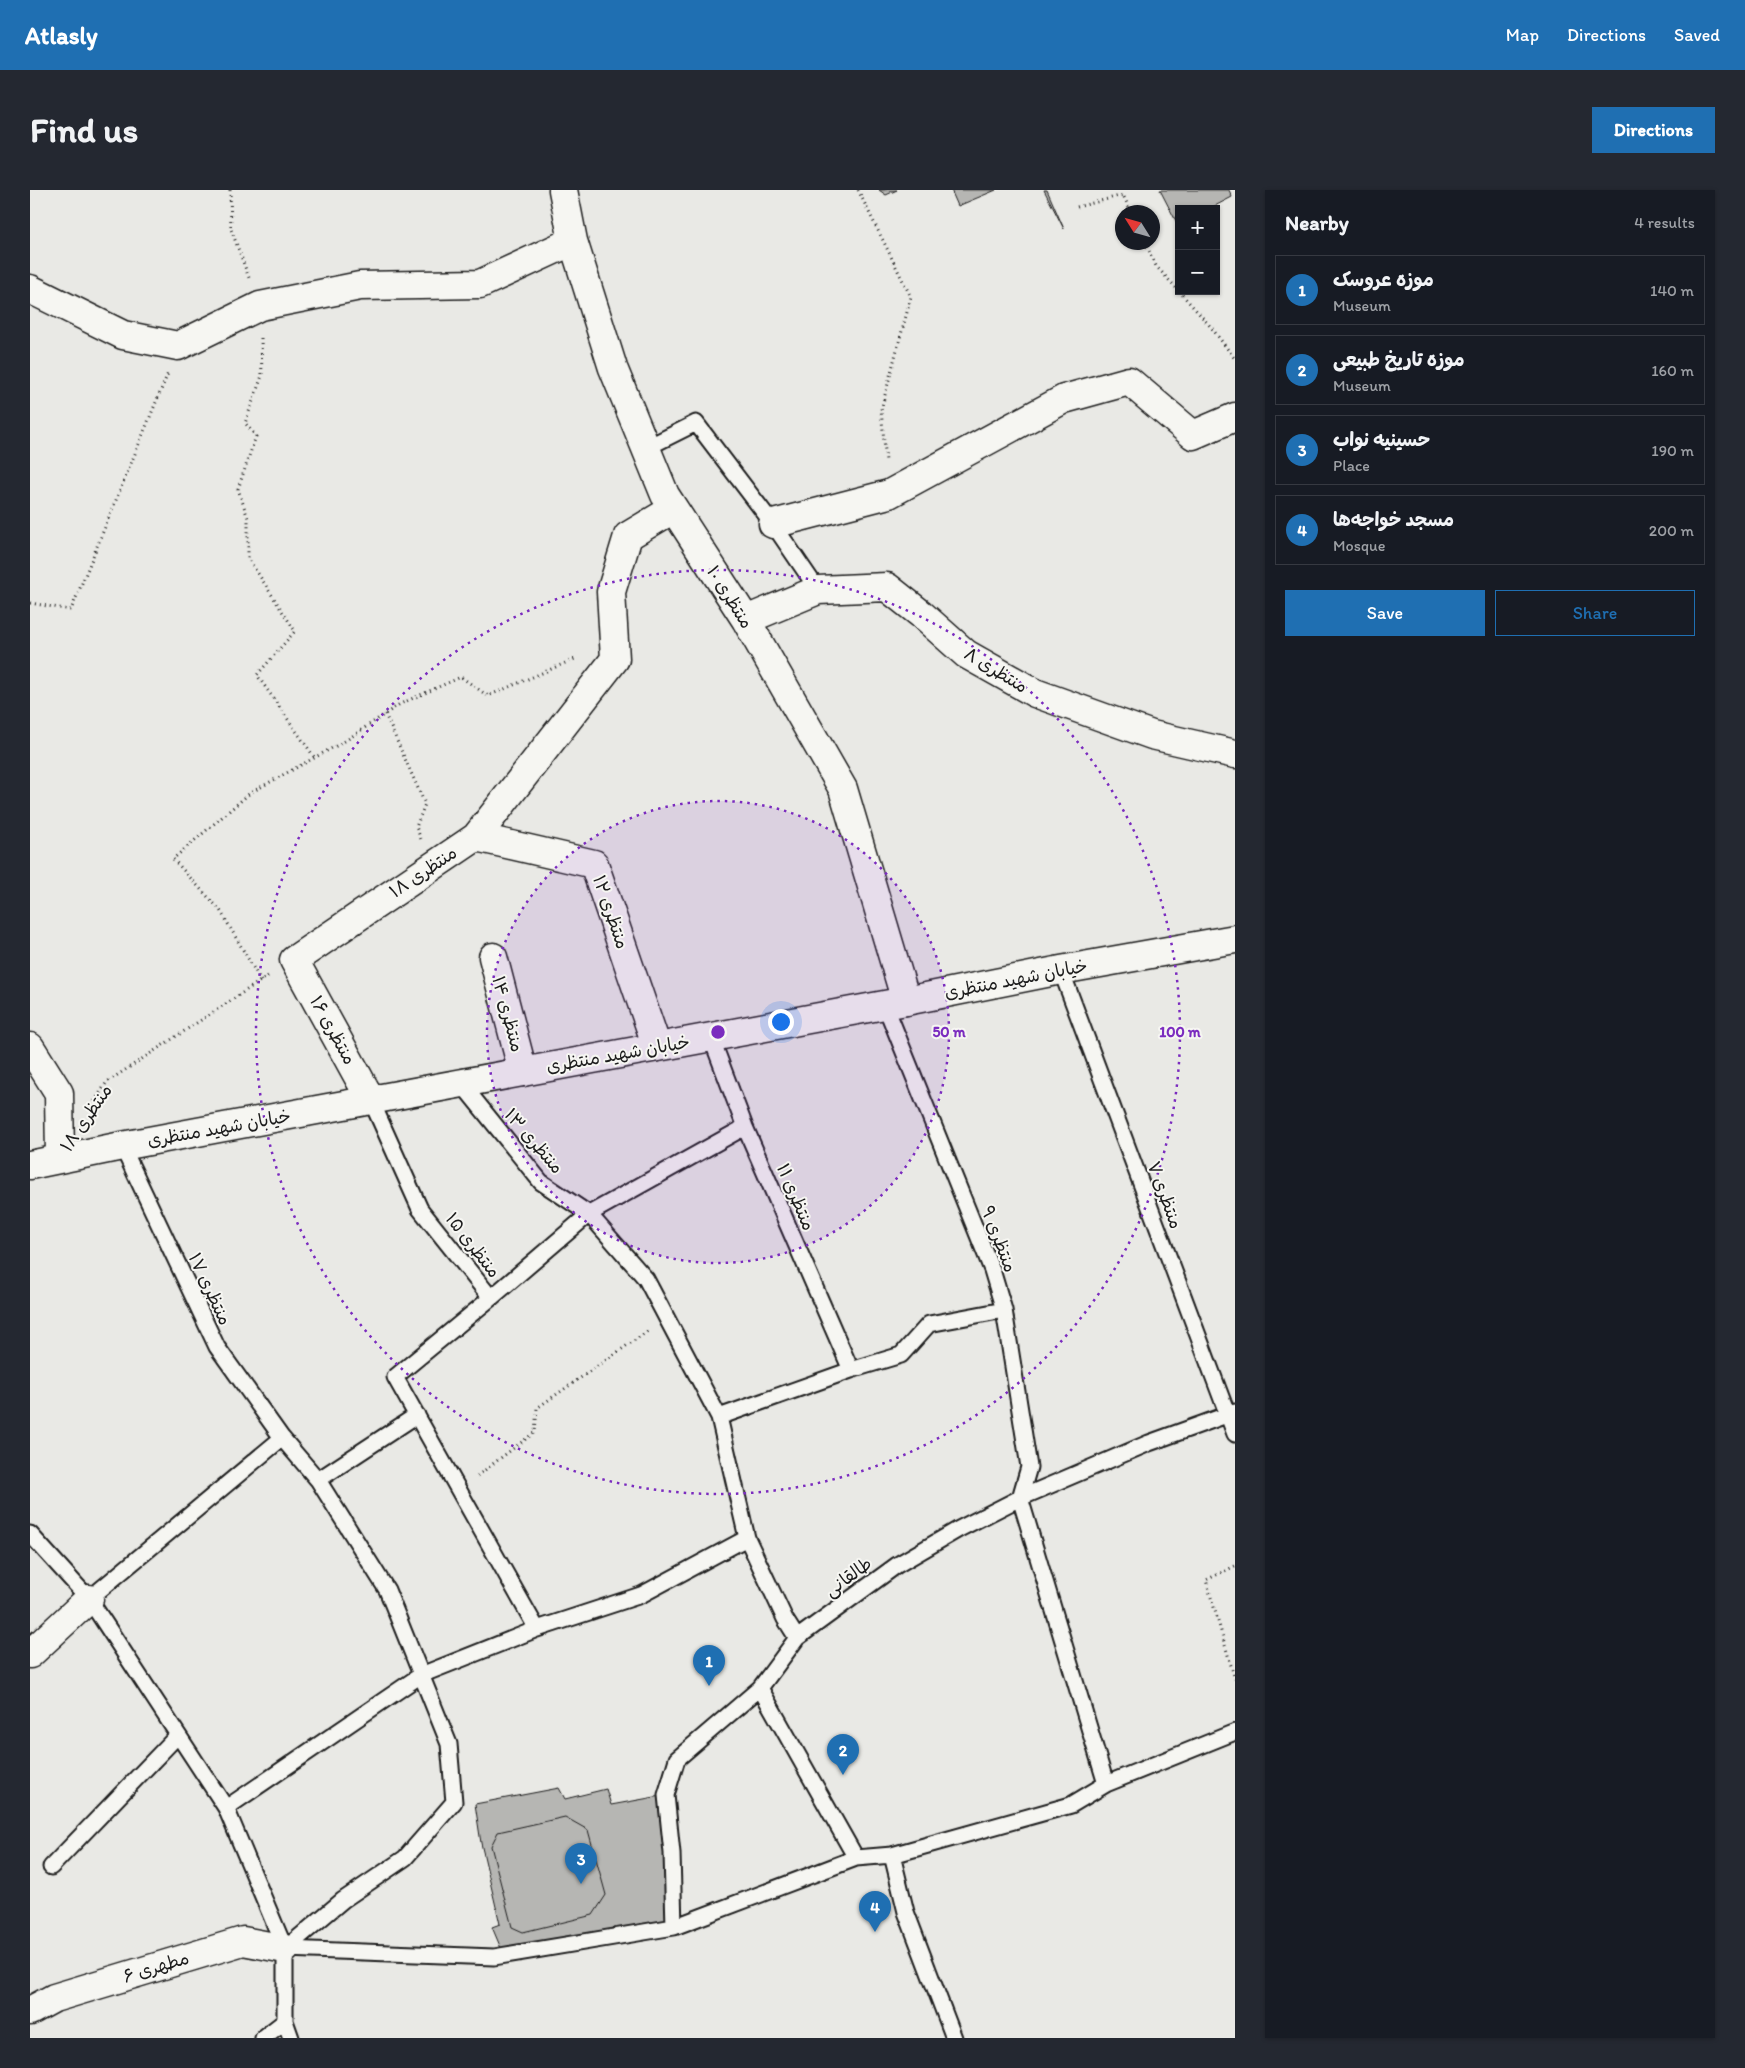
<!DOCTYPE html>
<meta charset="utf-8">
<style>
body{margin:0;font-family:Itim,"Playpen Sans Arabic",sans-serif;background:#242831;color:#f1f3f6}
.controls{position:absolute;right:15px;top:15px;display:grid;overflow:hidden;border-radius:0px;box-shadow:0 1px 4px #0004}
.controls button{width:45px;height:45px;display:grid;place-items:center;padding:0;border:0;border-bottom:1px solid #363941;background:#171b24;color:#f1f3f6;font:25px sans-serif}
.compass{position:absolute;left:1085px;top:15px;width:45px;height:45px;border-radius:50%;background:#171b24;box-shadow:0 1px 4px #0004;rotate:307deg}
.you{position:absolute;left:750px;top:831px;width:18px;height:18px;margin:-12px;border:4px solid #fff;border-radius:50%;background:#1a73e8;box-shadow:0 0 0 8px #1a73e833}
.badge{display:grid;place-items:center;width:32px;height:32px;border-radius:50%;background:#1f6fb2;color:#fff;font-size:16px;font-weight:700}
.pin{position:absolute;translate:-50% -41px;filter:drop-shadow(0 1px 2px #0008)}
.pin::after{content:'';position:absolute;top:26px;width:18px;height:15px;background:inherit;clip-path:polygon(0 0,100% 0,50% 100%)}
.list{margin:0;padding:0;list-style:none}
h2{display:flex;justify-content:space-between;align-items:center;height:65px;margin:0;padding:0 20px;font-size:21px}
h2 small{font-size:16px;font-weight:400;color:#9ea1a6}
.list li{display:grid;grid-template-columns:32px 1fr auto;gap:15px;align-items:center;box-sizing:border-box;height:70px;margin:0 10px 10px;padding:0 10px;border:1px solid #363941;border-radius:0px}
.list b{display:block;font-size:19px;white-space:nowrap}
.list p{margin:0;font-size:16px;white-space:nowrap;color:#9ea1a6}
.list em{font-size:16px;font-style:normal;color:#9ea1a6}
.actions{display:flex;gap:10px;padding:15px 20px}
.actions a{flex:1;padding:11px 0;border:1px solid #1f6fb2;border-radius:0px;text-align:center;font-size:18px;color:#1f6fb2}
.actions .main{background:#1f6fb2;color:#fff}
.map{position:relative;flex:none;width:1205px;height:1848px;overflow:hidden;border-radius:0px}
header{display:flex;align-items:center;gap:30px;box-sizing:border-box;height:70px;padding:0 25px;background:#1f6fb2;color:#fff}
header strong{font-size:24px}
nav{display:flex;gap:28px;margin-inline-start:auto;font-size:18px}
.intro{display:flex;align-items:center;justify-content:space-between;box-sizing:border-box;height:120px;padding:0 30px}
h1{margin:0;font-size:35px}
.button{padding:12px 22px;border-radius:0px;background:#1f6fb2;color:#fff;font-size:18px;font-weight:700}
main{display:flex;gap:30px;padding:0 30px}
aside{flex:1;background:#171b24;border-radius:0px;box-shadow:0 1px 4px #0004}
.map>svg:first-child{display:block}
.building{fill:#b6b6b3;stroke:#1c1c1c}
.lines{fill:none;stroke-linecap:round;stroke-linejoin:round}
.service-casing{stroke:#1c1c1c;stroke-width:19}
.minor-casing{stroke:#1c1c1c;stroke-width:31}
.secondary-casing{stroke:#1c1c1c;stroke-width:31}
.path{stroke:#1c1c1c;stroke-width:3;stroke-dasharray:1 4;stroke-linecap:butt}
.service{stroke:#f6f6f2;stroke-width:15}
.minor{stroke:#f6f6f2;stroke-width:28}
.secondary{stroke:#f6f6f2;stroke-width:28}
.ring{fill:none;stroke:#7b2cbf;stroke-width:2.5;stroke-dasharray:2.5 5}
.labels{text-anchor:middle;stroke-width:4;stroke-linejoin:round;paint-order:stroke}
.street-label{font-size:18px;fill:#1c1c1c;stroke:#f6f6f2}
.centre{fill:#7b2cbf;stroke:#f6f6f2;stroke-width:2.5}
.ring-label{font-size:15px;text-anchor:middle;font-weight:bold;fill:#7b2cbf;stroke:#f6f6f2;stroke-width:4;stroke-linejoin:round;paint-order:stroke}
</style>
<header>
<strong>Atlasly</strong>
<nav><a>Map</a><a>Directions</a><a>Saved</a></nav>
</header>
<div class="intro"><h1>Find us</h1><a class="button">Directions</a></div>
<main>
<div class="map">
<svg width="1205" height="1848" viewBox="0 0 1205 1848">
<rect width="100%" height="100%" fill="#e9e9e5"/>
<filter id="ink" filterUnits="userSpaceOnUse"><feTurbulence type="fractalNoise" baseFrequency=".02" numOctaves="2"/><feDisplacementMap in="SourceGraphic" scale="10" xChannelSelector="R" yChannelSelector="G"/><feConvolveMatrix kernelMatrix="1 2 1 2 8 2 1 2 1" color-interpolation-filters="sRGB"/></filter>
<g filter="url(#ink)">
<!-- building -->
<path class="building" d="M849 0H867L856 5Z
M921 0H966L928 16Z
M1014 0H1017L1034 39Z
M1130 0H1199L1202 7 1179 19H1149L1148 35Z
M529 1598 535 1609 576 1599 581 1615 636 1605 644 1737 476 1765 470 1756 462 1737 470 1734 451 1653 445 1614Z
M535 1627 558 1640 576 1705 563 1725 493 1742 482 1737 461 1656 468 1642Z"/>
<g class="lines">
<defs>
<path id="service" d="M616 258 666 233 743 334 788 400
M1031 780 1205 1244
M855 815 962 1080 974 1120 999 1277 990 1308 1076 1594
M681 847 715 937 821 1180
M431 893 511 992 559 1024 616 1089 689 1227 717 1348 755 1429 767 1448
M341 910 390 1019 461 1108 559 1024 715 937
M92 956 187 1157 252 1248
M461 1108 365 1187 507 1439
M689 1227 821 1180 871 1165 899 1134 974 1120
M288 1290 387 1225
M0 1344 59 1409 196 1618 255 1759V1831L261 1848
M59 1409 252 1248 288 1290 357 1400 419 1554 424 1612 375 1668 313 1710 255 1759
M730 1498 826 1668
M196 1618 391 1485 507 1439 611 1405 717 1348
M862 1665 876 1722 924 1848
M21 1677 148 1545
M644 1737 642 1663 636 1605 647 1569 730 1498 767 1448 867 1375 929 1339 990 1308 1119 1253 1205 1222
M255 1759 464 1767 644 1737 826 1668 862 1665 1041 1615 1076 1594 1205 1542
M233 1848 255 1831"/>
<path id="minor" d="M533 0 543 51 583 178 635 305 716 430 813 599 876 811
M0 99 93 145 148 156 230 116 330 96 450 94 543 51
M743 334 859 304 1034 209 1099 191 1163 245 1205 227
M716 430 788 400 857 397 891 424 936 464 1005 503 1122 545 1205 564
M446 647 564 674 627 857
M463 767 493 882
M0 857 29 903 30 967
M341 910 264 770 446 647 585 469 581 402 598 346 643 319
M0 1464 59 1409
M0 1821 24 1808 213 1751 255 1759"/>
<path id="secondary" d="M0 975 92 956 876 811 1031 780 1205 749"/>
</defs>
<!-- service casing -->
<use href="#service" class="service-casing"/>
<!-- minor casing -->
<use href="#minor" class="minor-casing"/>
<!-- secondary casing -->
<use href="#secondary" class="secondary-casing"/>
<!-- path -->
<path class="path" d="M200 0 201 39 219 88
M828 0 881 107 851 220 856 271
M1047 17 1093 5 1101 22
M1115 52 1126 76 1149 101
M1149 101 1181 137 1205 169
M231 148 232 186 215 233 226 246 208 299 218 328V368L265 441 227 485 285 568
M0 413 41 420 138 183
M355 524 395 614 386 637 391 649
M231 791 190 720 143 669 220 603 315 551 370 514 431 487 458 506 547 468
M59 920 77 892 238 786
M447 1286 505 1242 507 1218 618 1141
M1205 1376 1176 1390 1205 1489"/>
<!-- service -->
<use href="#service" class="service"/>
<!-- minor -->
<use href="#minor" class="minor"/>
<!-- secondary -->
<use href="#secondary" class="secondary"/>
</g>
</g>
<!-- distance rings -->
<circle cx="688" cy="842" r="231" fill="#7b2cbf" fill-opacity=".12"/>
<g class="ring">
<circle cx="688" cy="842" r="231"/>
<circle cx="688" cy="842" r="462"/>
</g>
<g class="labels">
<!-- street labels -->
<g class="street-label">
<text transform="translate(700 407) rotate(58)" y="6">منتظری ۱۰</text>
<text transform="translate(966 480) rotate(31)" y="6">منتظری ۸</text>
<text transform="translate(393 682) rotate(-34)" y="6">منتظری ۱۸</text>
<text transform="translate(581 722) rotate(71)" y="6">منتظری ۱۲</text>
<text transform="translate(986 789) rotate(-11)" y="6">خیابان شهید منتظری</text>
<text transform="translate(478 824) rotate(75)" y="6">منتظری ۱۴</text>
<text transform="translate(303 840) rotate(61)" y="6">منتظری ۱۶</text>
<text transform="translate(588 864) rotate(-10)" y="6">خیابان شهید منتظری</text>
<text transform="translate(56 928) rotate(-56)" y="6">منتظری ۱۸</text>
<text transform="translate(189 938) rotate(-10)" y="6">خیابان شهید منتظری</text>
<text transform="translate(504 951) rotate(49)" y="6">منتظری ۱۳</text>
<text transform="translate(1135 1005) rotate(70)" y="6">منتظری ۷</text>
<text transform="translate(766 1007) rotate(67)" y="6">منتظری ۱۱</text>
<text transform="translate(969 1049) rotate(69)" y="6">منتظری ۹</text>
<text transform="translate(443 1055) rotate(52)" y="6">منتظری ۱۵</text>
<text transform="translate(180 1099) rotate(65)" y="6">منتظری ۱۷</text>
<text transform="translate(818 1387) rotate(-36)" y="6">طالقانی</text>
<text transform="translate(126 1777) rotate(-17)" y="6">مطهری ۶</text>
</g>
</g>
<circle cx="688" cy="842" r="8" class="centre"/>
<g class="ring-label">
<text x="919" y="847">50 m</text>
<text x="1150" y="847">100 m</text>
</g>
</svg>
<div class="controls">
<button>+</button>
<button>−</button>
</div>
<svg class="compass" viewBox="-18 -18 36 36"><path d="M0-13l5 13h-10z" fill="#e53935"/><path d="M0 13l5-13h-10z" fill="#9ea1a6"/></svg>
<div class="you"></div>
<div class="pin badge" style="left:679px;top:1496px">1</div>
<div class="pin badge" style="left:813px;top:1585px">2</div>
<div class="pin badge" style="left:551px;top:1694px">3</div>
<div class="pin badge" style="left:845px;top:1742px">4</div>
</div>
<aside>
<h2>Nearby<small>4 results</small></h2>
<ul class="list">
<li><span class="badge">1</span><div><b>موزه عروسک</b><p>Museum</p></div><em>140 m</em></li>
<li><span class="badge">2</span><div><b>موزه تاریخ طبیعی</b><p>Museum</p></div><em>160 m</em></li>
<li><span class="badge">3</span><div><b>حسینیه نواب</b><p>Place</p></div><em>190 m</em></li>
<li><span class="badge">4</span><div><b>مسجد خواجه‌ها</b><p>Mosque</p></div><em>200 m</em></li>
</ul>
<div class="actions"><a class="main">Save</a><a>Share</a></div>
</aside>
</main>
